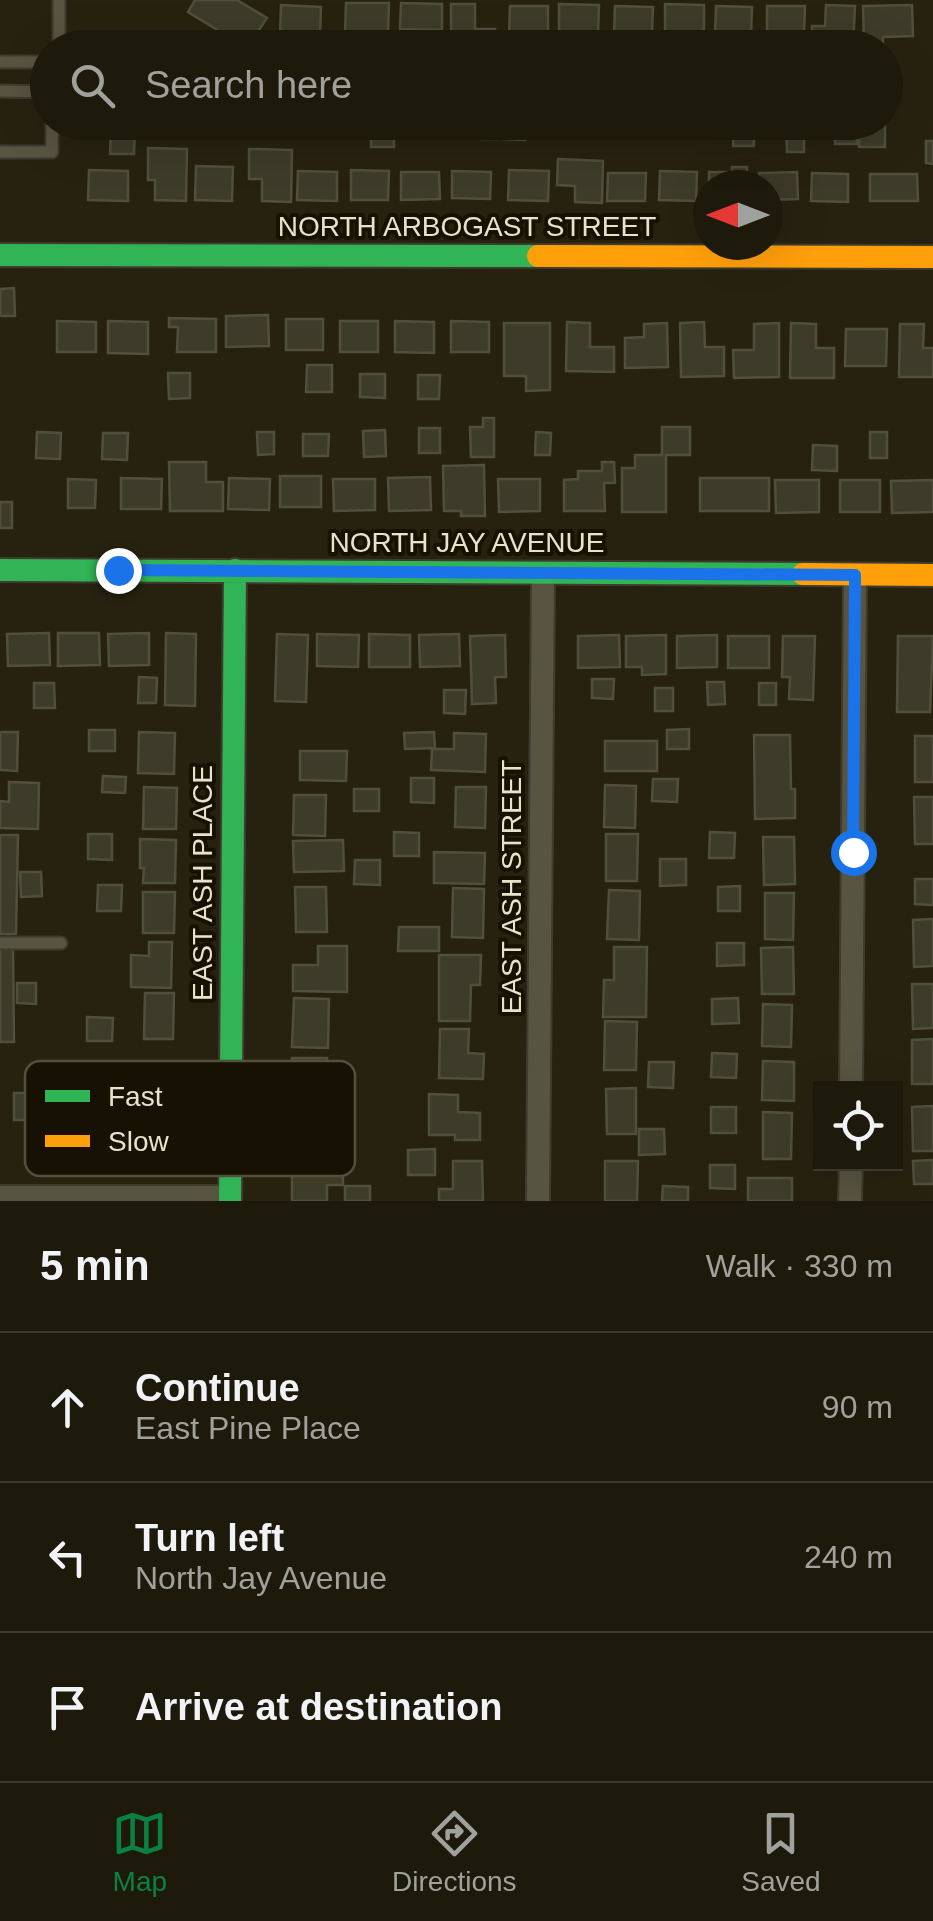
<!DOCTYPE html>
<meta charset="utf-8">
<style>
body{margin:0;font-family:Arial,sans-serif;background:#2a271a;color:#f1f3f6}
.controls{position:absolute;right:30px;bottom:30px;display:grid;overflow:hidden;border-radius:0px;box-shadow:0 10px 40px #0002}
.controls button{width:90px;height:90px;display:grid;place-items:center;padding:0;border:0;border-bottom:2px solid #3b382d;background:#1d1a0c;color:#f1f3f6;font:50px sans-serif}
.compass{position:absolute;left:693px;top:170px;width:90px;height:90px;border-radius:50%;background:#1d1a0c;box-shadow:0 10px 40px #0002;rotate:270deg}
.stop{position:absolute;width:30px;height:30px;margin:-22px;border:8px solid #1a73e8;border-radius:50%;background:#fff}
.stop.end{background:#1a73e8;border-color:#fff;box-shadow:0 2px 10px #0008}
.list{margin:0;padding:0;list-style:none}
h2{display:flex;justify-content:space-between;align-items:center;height:130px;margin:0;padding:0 40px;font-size:42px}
h2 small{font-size:32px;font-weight:400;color:#a0a19d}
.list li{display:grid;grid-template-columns:65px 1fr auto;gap:30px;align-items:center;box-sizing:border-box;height:150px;padding:0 40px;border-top:2px solid #3b382d}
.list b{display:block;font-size:38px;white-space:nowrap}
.list p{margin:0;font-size:32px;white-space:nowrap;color:#a0a19d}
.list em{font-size:32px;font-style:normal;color:#a0a19d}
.icon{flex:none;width:55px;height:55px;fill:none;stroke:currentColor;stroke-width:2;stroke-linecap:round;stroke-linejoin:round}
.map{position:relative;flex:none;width:933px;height:1201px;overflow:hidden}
.search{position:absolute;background:#1d1a0c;box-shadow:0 10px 40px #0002;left:30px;right:30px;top:30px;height:110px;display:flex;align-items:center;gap:25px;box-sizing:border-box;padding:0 35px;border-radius:55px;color:#a0a19d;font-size:38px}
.sheet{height:580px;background:#1d1a0c}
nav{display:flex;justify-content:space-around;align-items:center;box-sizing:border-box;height:140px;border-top:2px solid #3b382d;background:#1d1a0c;font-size:28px;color:#a0a19d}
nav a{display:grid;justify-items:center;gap:5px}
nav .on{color:#0b8043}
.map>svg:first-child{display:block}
.building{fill:#3d3c2a;stroke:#504f3d;stroke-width:2.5}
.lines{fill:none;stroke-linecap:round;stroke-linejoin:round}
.lane-casing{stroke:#3f3b2e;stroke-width:15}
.street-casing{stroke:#3f3b2e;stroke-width:26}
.fast-casing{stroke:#3f3b2e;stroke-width:26}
.slow-casing{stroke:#3f3b2e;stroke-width:26}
.lane{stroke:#585442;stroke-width:11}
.street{stroke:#585442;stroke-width:22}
.fast{stroke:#30b455;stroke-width:22}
.slow{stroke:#ff9f0a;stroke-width:22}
.route{stroke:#1a73e8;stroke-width:12}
.labels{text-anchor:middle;stroke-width:8;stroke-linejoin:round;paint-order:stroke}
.street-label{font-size:28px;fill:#e8e2cb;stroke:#161102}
.key{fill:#161102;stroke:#55503e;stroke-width:2.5}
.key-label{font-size:28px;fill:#e8e2cb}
</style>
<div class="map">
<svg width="933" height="1201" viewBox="0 0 933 1201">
<rect width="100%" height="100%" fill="#272210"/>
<!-- building -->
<path class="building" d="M195 0H237L267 18 247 48 188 12Z
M346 3H389L388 33H345Z
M401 3 442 4V30L400 29Z
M451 4H475V29H495V48H451Z
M559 4 599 5 598 35 559 34Z
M665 4 704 5V34L665 33Z
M281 5 321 7 320 34 280 33Z
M826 5 855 6 853 48H811L812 26H825Z
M912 5 913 36 883 37V43L864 44 863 6Z
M510 6H548V34H509Z
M615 6 653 7 652 34 614 33Z
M716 6 752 7 751 35 715 33Z
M767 6H805L804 33 767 32Z
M136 122H161V134H136Z
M213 122H238V135L213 136Z
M371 122H394V147H371Z
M482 122H497V139H482Z
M504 122H526L525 140 503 139Z
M734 122H754V146H733Z
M786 122H804V152H787Z
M835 122H857V144H835Z
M859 124H885V147H859Z
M111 129 135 130 134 154H110Z
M926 141H933V164L926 163Z
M148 148 187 149 186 201 155 200V180H148Z
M249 149 292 150 291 202 262 201V179H249Z
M558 159 603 161 602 203 575 202V186L557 185Z
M196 166 233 167 232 201 195 200Z
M732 167H747V185H709V172H732Z
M89 170 128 171V201L88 200Z
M351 170 389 171 388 200H351Z
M509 170 549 171 548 201 508 200Z
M298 171 337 172V201L297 200Z
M452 171 491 172 490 199 452 198Z
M660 171 697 172 696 201 659 200Z
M401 172H439L440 199 401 200Z
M797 172 798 199 768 200V185H760L759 173Z
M608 173H646L645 201H607Z
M812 173 848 174V202L811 201Z
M870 174H917L918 201H870Z
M14 288 15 316H0V289Z
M268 315 269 346 226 347V316Z
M169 318 216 319V352H177L178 327H169Z
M286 319H323V350H286Z
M57 321 96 322V352H57Z
M108 321 148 322V354L108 353Z
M340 321H378V352H340Z
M395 321 434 322V353L395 352Z
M451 321 489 322V352H451Z
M567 322 590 323V347H614V372L566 371Z
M704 322 705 347H724V376L681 377 680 323Z
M504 323H550V390L526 391V376H504Z
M667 323 668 367 625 368V338L644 337V324Z
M779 323V377L734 378 733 350H754V324Z
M791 323 816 324V348H834V378H790Z
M900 324H924L923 348H933V377H899Z
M846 329H887L886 366H845Z
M307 365H332V392H306Z
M168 373H190V398L169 399Z
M360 374H385V398L360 397Z
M418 375H440L439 399H418Z
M483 418H494V457H471L470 427H483Z
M662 427H690V455H666V512H622V468H635V455H662Z
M419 428H440V453H419Z
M385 430 386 456 364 457 363 431Z
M37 432 61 433 60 459 36 458Z
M257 432H274V454L258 455Z
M536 432 551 433 550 455H535Z
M870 432H887V458H870Z
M103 433H128L127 460 102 459Z
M303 434H329L328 456H303Z
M813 445 837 446V471L812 470Z
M169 462H206V482H223V511H170Z
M602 462H614L615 483H604L605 511H564V480L578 479V471H602Z
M484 465 485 516H461V511H444L443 466Z
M280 476H321V507H280Z
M430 477 431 510 389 511 388 478Z
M121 478 162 479 161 509H121Z
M229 478 270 479 269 510 228 509Z
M700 478H769V511H700Z
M68 479 96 480 95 508H68Z
M333 479H375V510L334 511Z
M498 479H540V511L499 512Z
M775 480H819V512L776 513Z
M840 480H880V512H840Z
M933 480V512L892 513 891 481Z
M0 502H12V528H0Z
M49 633 50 665 8 666 7 634Z
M58 633H99L100 665 58 666Z
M149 633V665L109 666 108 634Z
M166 633 196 634 195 706 165 705Z
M277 634 308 635 306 702 275 701Z
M317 634 359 635 358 667 317 666Z
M369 634 410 635V667H369Z
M459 634 460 666 420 667 419 635Z
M505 635 506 677H495L496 703 472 704 470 636Z
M619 635 620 667 578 668V636Z
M666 635V674L642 675V667H626V636Z
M717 635V667L677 668V636Z
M728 636H769V668H728Z
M783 636H815L813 700 789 699 790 677H782Z
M898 636H933L930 712H897Z
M139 677 157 678 156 703H138Z
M592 679H614L613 699 592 698Z
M707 682H724L725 704 708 705Z
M34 683H54L55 708H34Z
M759 683H776V705H759Z
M655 688H673V711H655Z
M444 690H466L465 714 444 713Z
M689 729V749H667V730Z
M89 730H115V751H89Z
M0 732H18L17 771 0 770Z
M139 732 175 733 174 774 138 773Z
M434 732 435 748 405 749 404 733Z
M454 733 486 734 485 772 431 770 432 749H454Z
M754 735H790L791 789H795V818L755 819Z
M915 736H933V782H915Z
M605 741H657V771H605Z
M300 751H347L346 781 300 780Z
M103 776 126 777 125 793 102 792Z
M411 778H434V803L411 802Z
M653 779H678L677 802 652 801Z
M9 782 39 783 38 829 0 828V801L9 802Z
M605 785 636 786 635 828 604 827Z
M144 787 177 788 176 829H143Z
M456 787H486L485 828 455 827Z
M354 789H379V811H354Z
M294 795H326L325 836 293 835Z
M914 797H933V844H915Z
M394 832 419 833V856H394Z
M710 832 735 833 734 858H709Z
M88 834H112V860L88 859Z
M606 834H638L637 881H606Z
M0 835H18L16 934H0Z
M763 837H794L795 884 764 885Z
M140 839 176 840 175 883H143L144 868H140Z
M343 840 344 871 294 872 293 841Z
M434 852 485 853 484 884 434 883Z
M660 859H686V885L660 886Z
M355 860H380V885L354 884Z
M20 872H41L42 896 21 897Z
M915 879H933V905L915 904Z
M98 885H122L121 911H97Z
M740 886V911H718V887Z
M295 887H326L327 932H296Z
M453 888 484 889 483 938 452 937Z
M609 890 640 891 639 940 607 939Z
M143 892H175L174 933H143Z
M765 893H794L793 940 765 939Z
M933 919V966L914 967 913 920Z
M399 927H439V951H398Z
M149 942H172L171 988 131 987V955L149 956Z
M717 943H744V965L717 966Z
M0 946H13L14 1042H0Z
M318 946H347V992L293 991V965H318Z
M614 947H647L646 1017H603L604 980H614Z
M793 947 794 994H762L761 948Z
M439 955H481L480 985H471L470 1021H439Z
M17 983H36V1004L17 1003Z
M912 984H933V1028L913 1029Z
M145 993H174L173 1039H144Z
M294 998 329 999 328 1048 292 1047Z
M738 998 739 1023 712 1024V999Z
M763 1004 792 1005 791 1047 762 1046Z
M87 1017 113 1018 112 1041H87Z
M605 1021 637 1022 636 1070H604Z
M440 1029H469L468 1053 484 1054 483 1079 439 1078Z
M933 1039V1084H912V1040Z
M712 1053 737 1054 736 1078 711 1077Z
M292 1058H327L326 1100 291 1099Z
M763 1061 794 1062V1101L762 1100Z
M649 1062H674L673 1088 648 1087Z
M636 1088V1134H607L606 1089Z
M14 1093H92V1120H76V1127H30V1120H14Z
M429 1094 458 1095V1112L480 1113V1140H455V1135H429Z
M933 1106V1151H913L912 1107Z
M711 1107H736V1133H711Z
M763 1112 792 1113 791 1159H763Z
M639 1129H664L665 1154 639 1155Z
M435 1149V1175H408V1150Z
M933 1160V1184H914L913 1161Z
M453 1161H482L483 1201H439V1189H453Z
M605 1161H638L637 1201H605Z
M292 1162 343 1163V1185H327V1201H292Z
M710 1165H735V1189L710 1188Z
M748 1178H792V1201H748Z
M345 1186H370V1201H345Z
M663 1186 688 1187V1201H662Z"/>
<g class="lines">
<defs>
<path id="lane" d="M59 48V0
M0 62H48
M0 91 48 92
M0 152H52V122
M0 943H61"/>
<path id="street" d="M851 1088 855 575
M0 1197H230
M538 1201 543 573
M850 1201 851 1164"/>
<path id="fast" d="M0 255 538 256
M0 570 803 574
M230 1201 235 570"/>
<path id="slow" d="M538 256 933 257
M803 574 933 575"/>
</defs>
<!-- lane casing -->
<use href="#lane" class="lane-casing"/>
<!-- street casing -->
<use href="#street" class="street-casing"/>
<!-- fast casing -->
<use href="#fast" class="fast-casing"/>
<!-- slow casing -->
<use href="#slow" class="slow-casing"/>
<!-- lane -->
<use href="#lane" class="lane"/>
<!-- street -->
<use href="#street" class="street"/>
<!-- fast -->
<use href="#fast" class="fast"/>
<!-- slow -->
<use href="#slow" class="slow"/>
</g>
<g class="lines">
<!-- route -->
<path class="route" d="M118 570 855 575 853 852"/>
</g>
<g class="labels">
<!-- street labels -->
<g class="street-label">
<text x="467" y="236">NORTH ARBOGAST STREET</text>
<text x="467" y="552">NORTH JAY AVENUE</text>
<text transform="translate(202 883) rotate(-90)" y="10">EAST ASH PLACE</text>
<text transform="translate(511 887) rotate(-90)" y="10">EAST ASH STREET</text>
</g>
</g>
<!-- legend -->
<rect x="25" y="1061" width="330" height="115" rx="15" class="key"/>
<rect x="45" y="1090" width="45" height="12" fill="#30b455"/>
<rect x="45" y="1135" width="45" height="12" fill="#ff9f0a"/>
<g class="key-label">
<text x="108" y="1106">Fast</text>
<text x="108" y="1151">Slow</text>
</g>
</svg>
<div class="controls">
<button><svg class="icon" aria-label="locate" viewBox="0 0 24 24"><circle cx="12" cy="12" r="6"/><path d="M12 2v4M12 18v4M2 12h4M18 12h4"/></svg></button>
</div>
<svg class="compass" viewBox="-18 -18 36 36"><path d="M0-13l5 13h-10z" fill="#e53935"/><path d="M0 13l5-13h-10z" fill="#a0a19d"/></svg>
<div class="stop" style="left:853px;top:852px"></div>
<div class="stop end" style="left:118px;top:570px"></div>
<div class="search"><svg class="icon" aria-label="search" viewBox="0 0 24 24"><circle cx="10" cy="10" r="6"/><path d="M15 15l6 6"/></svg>Search here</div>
</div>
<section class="sheet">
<h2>5 min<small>Walk · 330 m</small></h2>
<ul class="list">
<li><svg class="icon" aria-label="ahead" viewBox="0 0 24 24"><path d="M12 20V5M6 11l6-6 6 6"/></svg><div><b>Continue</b><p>East Pine Place</p></div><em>90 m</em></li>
<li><svg class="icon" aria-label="left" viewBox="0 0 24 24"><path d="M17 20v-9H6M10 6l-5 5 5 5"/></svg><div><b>Turn left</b><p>North Jay Avenue</p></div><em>240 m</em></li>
<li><svg class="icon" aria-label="arrive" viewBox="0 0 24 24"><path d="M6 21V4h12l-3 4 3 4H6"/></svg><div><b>Arrive at destination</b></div></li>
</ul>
</section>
<nav>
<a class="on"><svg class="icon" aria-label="map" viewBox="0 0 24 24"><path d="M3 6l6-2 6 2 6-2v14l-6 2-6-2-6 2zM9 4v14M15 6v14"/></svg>Map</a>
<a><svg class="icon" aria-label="directions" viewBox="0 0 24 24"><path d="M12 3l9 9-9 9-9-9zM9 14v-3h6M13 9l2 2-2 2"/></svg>Directions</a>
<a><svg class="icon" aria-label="saved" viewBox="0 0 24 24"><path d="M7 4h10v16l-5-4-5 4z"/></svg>Saved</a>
</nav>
